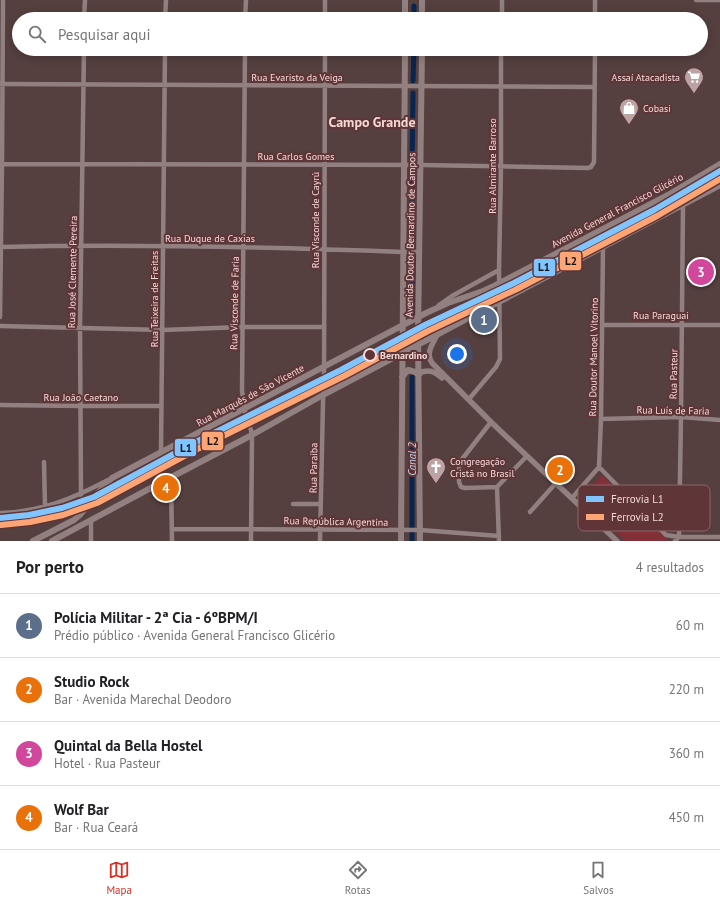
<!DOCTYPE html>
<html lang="pt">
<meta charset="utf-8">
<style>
body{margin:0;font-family:"PT Sans",sans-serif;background:#f6f6f6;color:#202124}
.you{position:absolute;left:457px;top:354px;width:14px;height:14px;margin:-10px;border:3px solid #fff;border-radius:50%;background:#1a73e8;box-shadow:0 0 0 6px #1a73e833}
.badge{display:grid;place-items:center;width:26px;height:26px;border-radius:50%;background:#d93025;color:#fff;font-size:13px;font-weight:700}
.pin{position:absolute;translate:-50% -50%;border:2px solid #fff;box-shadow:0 1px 4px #0006}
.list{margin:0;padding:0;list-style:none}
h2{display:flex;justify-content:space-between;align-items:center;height:52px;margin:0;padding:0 16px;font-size:17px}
h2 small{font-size:13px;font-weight:400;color:#757577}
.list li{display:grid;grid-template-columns:26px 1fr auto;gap:12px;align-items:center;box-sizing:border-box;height:64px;padding:0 16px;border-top:1px solid #e0e0e0}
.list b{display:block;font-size:15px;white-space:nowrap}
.list p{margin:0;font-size:13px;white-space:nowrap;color:#757577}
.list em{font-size:13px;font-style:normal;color:#757577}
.icon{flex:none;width:22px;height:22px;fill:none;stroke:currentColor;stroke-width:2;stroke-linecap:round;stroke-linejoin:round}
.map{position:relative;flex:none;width:720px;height:541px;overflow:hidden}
.search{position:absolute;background:#fff;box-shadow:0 2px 10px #0003;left:12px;right:12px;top:12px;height:44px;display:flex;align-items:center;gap:10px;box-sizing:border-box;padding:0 14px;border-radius:22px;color:#757577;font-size:15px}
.sheet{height:308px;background:#fff}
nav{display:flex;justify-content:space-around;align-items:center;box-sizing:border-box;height:56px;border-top:1px solid #e0e0e0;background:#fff;font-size:11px;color:#757577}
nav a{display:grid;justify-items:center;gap:2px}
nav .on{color:#d93025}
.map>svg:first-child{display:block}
.green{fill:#822f38}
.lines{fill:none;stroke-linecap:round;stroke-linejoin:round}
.canal{stroke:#09264e;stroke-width:5}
.minor{stroke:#928080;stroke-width:4.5}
.tertiary{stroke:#928080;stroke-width:5.5}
.secondary{stroke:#928080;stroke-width:6}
.rail-1-casing{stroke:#5f3537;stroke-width:9}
.rail-2-casing{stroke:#5f3537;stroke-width:9}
.rail-1{stroke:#80c5ff;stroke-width:6}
.rail-2{stroke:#fea576;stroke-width:6}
.stop-dot{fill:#5f3537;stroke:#f4d9d9;stroke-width:2}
.labels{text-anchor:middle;stroke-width:4;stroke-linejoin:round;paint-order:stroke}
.street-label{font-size:10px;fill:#f4d9d9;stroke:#5f3537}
.poi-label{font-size:10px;fill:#f4d9d9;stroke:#5f3537;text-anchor:start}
.stop-label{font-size:10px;font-weight:bold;fill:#f4d9d9;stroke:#5f3537;text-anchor:start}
.water-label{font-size:11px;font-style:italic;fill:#c2d2ea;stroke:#5f3537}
.district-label{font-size:14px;font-weight:bold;fill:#f4d9d9;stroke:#5f3537}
.key{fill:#5f3537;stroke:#8c6668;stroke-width:1}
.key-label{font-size:11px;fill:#f4d9d9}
.line-badge{stroke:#5f3537;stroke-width:1.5}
.pale-badge-label{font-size:11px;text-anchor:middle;font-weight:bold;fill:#111}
</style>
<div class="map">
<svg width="720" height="541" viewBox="0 0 720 541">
<rect width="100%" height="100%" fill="#553f3f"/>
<!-- green -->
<path class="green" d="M602 475 669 541H625L580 497Z"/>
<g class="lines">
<!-- canal -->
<path class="canal" d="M414 19V6
M413 81 414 49
M412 165 413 93
M412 178V243
M412 314 413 256
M412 377V541"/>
<!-- minor -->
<path class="minor" d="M325 0V19
M696 0H720
M84 19 85 0
M165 19 166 0
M245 19 246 0
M502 19V0
M595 19V0
M245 49 242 391 246 417 251 430 252 439 251 541
M0 84 594 87
M0 164 421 165 588 168 591 167 594 162 595 49
M0 247C134 244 269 247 403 252H419
M439 305 452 296 499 270
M0 317 2 164 3 0
M602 325H720
M0 326 163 330 242 327H324
M469 399 496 367 500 359 499 270 501 166V49
M0 405 81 406H161
M601 419 681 417 720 420
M491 422 459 463V482L461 487 465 488 497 487
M161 452 165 49
M44 462 45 507
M599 467 601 419 603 247
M171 477 172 541
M81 495 80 328 84 49
M572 498 599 467 666 535 679 537H720
M293 504H321
M530 512 556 483
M0 513C41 512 72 499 108 480
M172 529 420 530 499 536
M91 541V520
M320 541 323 402 324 384 325 49
M499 541 497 487 527 456
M675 541 679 537 681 417 683 205"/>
<!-- tertiary -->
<path class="tertiary" d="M437 335C433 344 425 353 432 363L491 422 617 541
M419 373C429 369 434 371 442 378"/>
<!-- secondary -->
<path class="secondary" d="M405 19V0
M422 19V0
M668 195 673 196 683 205
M515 275C513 282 514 288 522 290
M402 377 408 370 415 372 419 375
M33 541 74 520 80 515 94 497 112 478 426 313 448 303 483 291 494 286 668 195 720 164
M52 541 162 482 252 435 323 395 720 185
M401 541 405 49
M420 541 418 334 422 49"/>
<defs>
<path id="rail-1" d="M0 518 29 515 62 508 94 497 198 441 341 370 425 325 514 283 654 210 720 171"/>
<path id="rail-2" d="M1 525 30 522 63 515 97 503 201 447 344 376 428 331 517 289 657 216 720 179"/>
</defs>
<!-- rail-1 casing -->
<use href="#rail-1" class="rail-1-casing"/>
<!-- rail-2 casing -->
<use href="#rail-2" class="rail-2-casing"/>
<!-- rail-1 -->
<use href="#rail-1" class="rail-1"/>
<!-- rail-2 -->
<use href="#rail-2" class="rail-2"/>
</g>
<!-- icons -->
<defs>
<symbol id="supermarket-pin" viewBox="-11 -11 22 30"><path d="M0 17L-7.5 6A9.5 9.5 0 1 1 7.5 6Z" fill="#bca3a3" stroke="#5f3537"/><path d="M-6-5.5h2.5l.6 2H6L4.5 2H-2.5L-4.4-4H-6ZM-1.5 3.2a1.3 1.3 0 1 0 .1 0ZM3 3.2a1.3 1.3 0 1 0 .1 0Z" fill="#fff"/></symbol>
<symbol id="shop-pin" viewBox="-11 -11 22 30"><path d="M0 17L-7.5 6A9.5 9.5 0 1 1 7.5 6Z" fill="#bca3a3" stroke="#5f3537"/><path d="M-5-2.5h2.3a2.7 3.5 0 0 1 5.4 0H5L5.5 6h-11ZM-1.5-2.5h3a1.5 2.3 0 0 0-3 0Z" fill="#fff"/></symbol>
<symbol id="church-pin" viewBox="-11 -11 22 30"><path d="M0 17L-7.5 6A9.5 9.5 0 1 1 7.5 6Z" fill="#bca3a3" stroke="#5f3537"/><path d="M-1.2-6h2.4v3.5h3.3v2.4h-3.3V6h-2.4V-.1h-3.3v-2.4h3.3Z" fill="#fff"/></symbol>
</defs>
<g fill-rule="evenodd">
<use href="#supermarket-pin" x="683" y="66" width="22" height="30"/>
<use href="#shop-pin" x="618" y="97" width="22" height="30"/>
<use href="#church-pin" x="425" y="456" width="22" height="30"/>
</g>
<!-- markers -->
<circle class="stop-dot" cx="370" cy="355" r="6"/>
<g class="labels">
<!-- street labels -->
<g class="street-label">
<text x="297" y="81">Rua Evaristo da Veiga</text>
<text x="296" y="160">Rua Carlos Gomes</text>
<text transform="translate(492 166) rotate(-90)" y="4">Rua Almirante Barroso</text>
<text transform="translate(617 210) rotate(-28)" y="4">Avenida General Francisco Glicério</text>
<text transform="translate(315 220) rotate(-90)" y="4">Rua Visconde de Cayrú</text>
<text transform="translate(410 235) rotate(-89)" y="4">Avenida Doutor Bernardino de Campos</text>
<text x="210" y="242">Rua Duque de Caxias</text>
<text transform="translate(72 272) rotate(-89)" y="4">Rua José Clemente Pereira</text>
<text transform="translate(154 299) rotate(-90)" y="4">Rua Teixeira de Freitas</text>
<text transform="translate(234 303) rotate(-89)" y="4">Rua Visconde de Faria</text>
<text x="661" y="319">Rua Paraguai</text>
<text transform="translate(593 357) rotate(-89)" y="4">Rua Doutor Manoel Vitorino</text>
<text transform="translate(673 374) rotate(-89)" y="4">Rua Pasteur</text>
<text transform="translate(250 395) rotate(-28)" y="4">Rua Marquês de São Vicente</text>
<text x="81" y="401">Rua João Caetano</text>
<text transform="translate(673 410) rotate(1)" y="4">Rua Luís de Faria</text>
<text transform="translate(313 468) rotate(-89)" y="4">Rua Paraíba</text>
<text transform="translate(336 521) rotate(1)" y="4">Rua República Argentina</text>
</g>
<!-- poi labels -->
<g class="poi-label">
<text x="680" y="81" text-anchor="end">Assaí Atacadista</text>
<text x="643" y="112">Cobasi</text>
<text x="450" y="465">Congregação<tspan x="450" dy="12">Cristã no Brasil</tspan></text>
</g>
<!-- stop labels -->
<g class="stop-label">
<text x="380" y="359">Bernardino</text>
</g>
<!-- water labels -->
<g class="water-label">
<text transform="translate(412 459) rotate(-90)" y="4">Canal 2</text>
</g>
<!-- district labels -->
<g class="district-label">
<text x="372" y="127">Campo Grande</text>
</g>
</g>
<!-- legend -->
<rect x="578" y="485" width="132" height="46" rx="6" class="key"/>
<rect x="586" y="496" width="18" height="6" fill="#80c5ff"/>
<rect x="586" y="514" width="18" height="6" fill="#fea576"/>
<g class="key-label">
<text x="611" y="503">Ferrovia L1</text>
<text x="611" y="521">Ferrovia L2</text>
</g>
<g class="line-badge">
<rect x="559" y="251" width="23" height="20" rx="4" fill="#fea576"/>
<rect x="533" y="258" width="23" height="19" rx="4" fill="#80c5ff"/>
<rect x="201" y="431" width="23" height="20" rx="4" fill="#fea576"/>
<rect x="174" y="438" width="23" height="19" rx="4" fill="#80c5ff"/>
</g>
<g class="pale-badge-label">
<text x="571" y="265">L2</text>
<text x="544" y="271">L1</text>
<text x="213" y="445">L2</text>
<text x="186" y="452">L1</text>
</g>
</svg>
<div class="you"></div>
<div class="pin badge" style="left:484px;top:320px;background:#5c6f8a">1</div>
<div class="pin badge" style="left:560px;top:470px;background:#e8710a">2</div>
<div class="pin badge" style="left:701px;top:272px;background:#d1479c">3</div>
<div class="pin badge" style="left:166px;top:488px;background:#e8710a">4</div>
<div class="search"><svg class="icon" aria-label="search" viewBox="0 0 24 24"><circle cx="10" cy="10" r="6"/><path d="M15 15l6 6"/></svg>Pesquisar aqui</div>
</div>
<section class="sheet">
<h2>Por perto<small>4 resultados</small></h2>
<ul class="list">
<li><span class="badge" style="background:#5c6f8a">1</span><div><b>Polícia Militar - 2ª Cia - 6ºBPM/I</b><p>Prédio público · Avenida General Francisco Glicério</p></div><em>60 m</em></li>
<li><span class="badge" style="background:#e8710a">2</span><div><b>Studio Rock</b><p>Bar · Avenida Marechal Deodoro</p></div><em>220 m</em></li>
<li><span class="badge" style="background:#d1479c">3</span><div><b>Quintal da Bella Hostel</b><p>Hotel · Rua Pasteur</p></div><em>360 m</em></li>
<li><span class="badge" style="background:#e8710a">4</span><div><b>Wolf Bar</b><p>Bar · Rua Ceará</p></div><em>450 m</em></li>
</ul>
</section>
<nav>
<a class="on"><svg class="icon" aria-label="map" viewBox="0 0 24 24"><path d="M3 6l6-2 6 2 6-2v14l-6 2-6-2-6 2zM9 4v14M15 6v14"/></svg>Mapa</a>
<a><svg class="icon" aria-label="directions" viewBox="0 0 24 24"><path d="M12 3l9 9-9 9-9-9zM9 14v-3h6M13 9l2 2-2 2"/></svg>Rotas</a>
<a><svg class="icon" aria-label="saved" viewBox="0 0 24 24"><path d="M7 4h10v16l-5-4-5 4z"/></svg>Salvos</a>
</nav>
